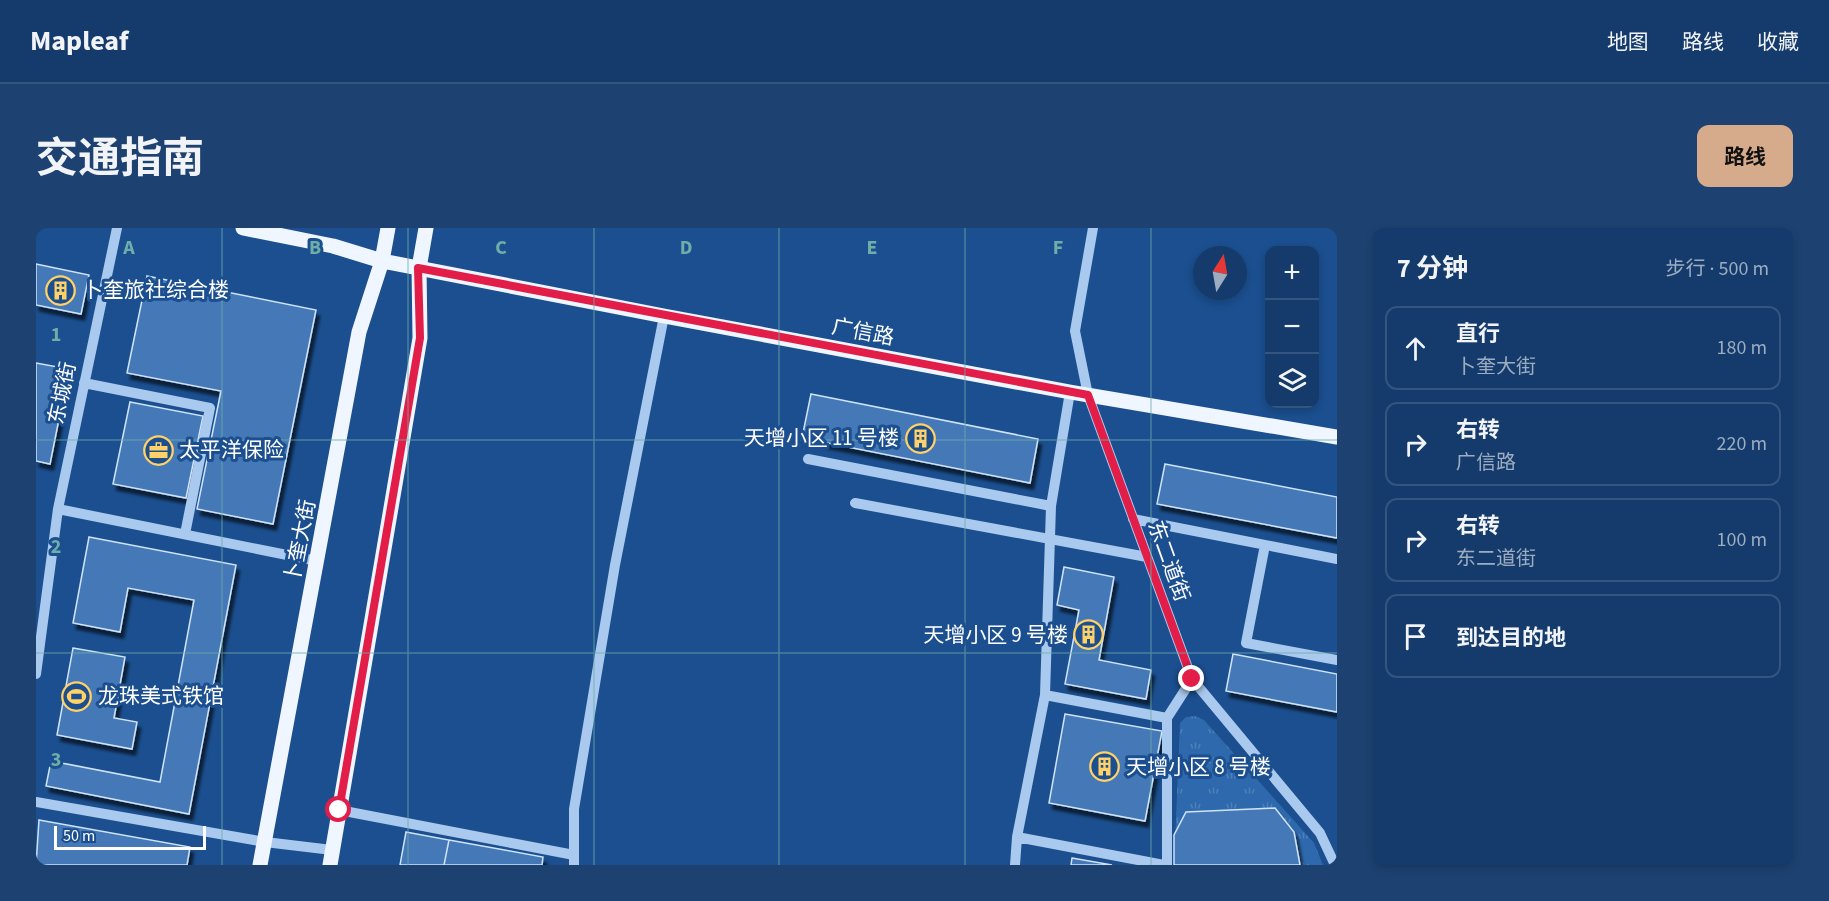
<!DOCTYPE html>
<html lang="zh">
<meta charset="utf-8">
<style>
body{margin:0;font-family:"Source Sans 3","Noto Sans SC",sans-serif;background:#1d4271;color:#f1f3f6}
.controls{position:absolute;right:18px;top:18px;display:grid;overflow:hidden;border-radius:12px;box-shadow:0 3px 9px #0003}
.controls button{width:54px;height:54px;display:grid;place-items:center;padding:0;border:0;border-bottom:2px solid #33557e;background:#143b6b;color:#f1f3f6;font:30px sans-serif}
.compass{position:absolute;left:1157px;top:18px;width:54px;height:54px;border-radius:50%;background:#143b6b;box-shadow:0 3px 9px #0003;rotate:11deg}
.scale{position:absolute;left:18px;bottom:15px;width:152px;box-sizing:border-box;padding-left:6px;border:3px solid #fff;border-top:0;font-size:16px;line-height:21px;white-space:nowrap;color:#fff;-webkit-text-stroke:4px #1b4f8f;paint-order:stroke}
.stop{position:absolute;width:18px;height:18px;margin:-14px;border:4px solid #e11d48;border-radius:50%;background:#fff}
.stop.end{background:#e11d48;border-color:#fff;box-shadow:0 2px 6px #0008}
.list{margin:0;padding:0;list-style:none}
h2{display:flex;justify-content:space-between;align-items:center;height:78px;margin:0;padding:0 24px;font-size:26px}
h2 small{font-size:20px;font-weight:400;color:#9dadc1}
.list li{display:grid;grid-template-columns:39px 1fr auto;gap:18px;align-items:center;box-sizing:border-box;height:84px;margin:0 12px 12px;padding:0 12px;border:2px solid #33557e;border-radius:12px}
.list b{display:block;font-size:22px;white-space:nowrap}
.list p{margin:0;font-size:20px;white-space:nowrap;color:#9dadc1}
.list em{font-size:20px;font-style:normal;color:#9dadc1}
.icon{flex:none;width:33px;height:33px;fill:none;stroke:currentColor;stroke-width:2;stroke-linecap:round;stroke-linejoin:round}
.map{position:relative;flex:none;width:1301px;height:637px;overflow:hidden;border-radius:12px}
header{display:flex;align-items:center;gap:36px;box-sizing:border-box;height:84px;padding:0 30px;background:#143b6b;border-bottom:2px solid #33557e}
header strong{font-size:28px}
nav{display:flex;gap:33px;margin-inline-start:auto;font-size:21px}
.intro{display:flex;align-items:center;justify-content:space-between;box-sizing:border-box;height:144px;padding:0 36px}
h1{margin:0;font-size:42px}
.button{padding:15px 27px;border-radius:12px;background:#d6ab8b;color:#111;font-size:21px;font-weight:700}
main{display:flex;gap:36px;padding:0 36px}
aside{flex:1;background:#143b6b;border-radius:12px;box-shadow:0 3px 9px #0003}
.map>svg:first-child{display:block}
.grass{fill:url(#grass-tufts)}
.building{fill:#4478b7;stroke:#cfe3fa;stroke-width:1.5;filter:url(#shadow)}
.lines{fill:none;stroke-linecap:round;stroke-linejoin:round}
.minor{stroke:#a9c9ee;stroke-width:10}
.major{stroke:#f0f6ff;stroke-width:15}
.route{stroke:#e11d48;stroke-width:8}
.grid{fill:none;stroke:#6fada8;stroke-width:1.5;stroke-opacity:0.55}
.labels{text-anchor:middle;stroke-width:6;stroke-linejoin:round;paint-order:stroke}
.poi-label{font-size:21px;fill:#fff;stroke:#1b4f8f;text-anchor:start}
.street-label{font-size:21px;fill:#fff;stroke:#1b4f8f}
.grid-label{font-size:20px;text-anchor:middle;font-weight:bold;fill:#6fada8;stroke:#1b4f8f;stroke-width:6;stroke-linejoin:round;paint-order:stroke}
</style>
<header>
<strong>Mapleaf</strong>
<nav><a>地图</a><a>路线</a><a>收藏</a></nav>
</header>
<div class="intro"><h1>交通指南</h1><a class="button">路线</a></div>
<main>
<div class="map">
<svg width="1301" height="637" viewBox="0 0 1301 637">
<defs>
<pattern id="grass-tufts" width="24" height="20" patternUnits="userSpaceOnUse" patternTransform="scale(1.5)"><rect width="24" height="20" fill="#2e69ad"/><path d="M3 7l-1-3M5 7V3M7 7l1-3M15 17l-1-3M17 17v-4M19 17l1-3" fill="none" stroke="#4d80b9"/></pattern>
<filter id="shadow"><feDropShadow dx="3.5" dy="6" stdDeviation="1.5" flood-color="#0009"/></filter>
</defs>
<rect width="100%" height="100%" fill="#1b4f8f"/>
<!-- grass -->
<path class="grass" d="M1159 488 1168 492 1278 615 1287 637H1138L1144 495 1150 489Z"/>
<!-- building -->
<path class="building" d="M0 36 53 47 45 86 0 77Z
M111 48 280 82 237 296 161 281 185 163 91 145Z
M0 135 33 141 14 236 0 233Z
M775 166 1002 211 994 255 766 210Z
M94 174 167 188 150 270 77 256Z
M1129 236 1301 269V310L1121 276Z
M53 309 200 337 153 586 10 558 15 533 124 554 158 372 92 360 84 404 37 395Z
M1028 339 1078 349 1063 432 1115 442 1110 471 1029 456 1043 382 1021 377Z
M37 420 89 429 78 490 101 494 96 521 21 507Z
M1197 426 1301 446V484L1190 463Z
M1029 486 1126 503 1109 593 1013 575Z
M1239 580 1258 604 1264 637H1138V607L1150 584Z
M3 592 154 619 151 637H0Z
M370 604 413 612 408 637H364Z
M413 612 507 629 506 637H408Z
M1036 630 1076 637H1035Z"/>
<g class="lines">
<!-- minor -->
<path class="minor" d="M1057 0 1039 103 1052 167 1156 451 1284 605 1299 637
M48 155 174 180 149 306
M772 231 1015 278
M819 275 1111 329
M22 281 281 333
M1097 291 1301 331
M1229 317 1210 415 1301 432
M0 446 22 281 81 0
M1009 467 1015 278 1034 164
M0 574 229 614 296 622
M303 582 538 627
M981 609 1128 637
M538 637V581L579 337 628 88
M979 637 981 609 1009 467 1131 490
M1131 637V490L1156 451"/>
<!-- major -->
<path class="major" d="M207 0 297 18 346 33 628 88 1034 164 1301 209
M224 637 323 104 346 33 352 0
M294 637 384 110 383 40 390 0"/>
</g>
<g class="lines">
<!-- route -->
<path class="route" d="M303 582 384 110 382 40 1052 167 1156 451"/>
</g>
<!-- grid -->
<path class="grid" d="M186 0V637M372 0V637M558 0V637M743 0V637M929 0V637M1115 0V637M0 212H1301M0 425H1301"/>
<!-- icons -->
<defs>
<symbol id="building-ring" viewBox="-11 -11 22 22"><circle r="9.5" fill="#1b4f8f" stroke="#ffd166" stroke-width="1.5"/><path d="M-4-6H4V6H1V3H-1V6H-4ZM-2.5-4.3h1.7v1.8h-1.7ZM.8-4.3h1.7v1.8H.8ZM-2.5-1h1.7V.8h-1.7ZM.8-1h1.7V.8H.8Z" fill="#ffd166"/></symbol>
<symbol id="office-ring" viewBox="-11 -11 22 22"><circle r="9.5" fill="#1b4f8f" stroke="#ffd166" stroke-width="1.5"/><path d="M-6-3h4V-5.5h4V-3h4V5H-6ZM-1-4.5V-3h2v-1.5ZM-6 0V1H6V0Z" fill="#ffd166"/></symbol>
<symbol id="stadium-ring" viewBox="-11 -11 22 22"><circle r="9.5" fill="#1b4f8f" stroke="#ffd166" stroke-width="1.5"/><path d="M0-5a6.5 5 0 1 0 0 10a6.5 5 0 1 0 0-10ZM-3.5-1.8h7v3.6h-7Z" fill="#ffd166"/></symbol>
</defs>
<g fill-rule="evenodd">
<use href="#building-ring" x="8" y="46" width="33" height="33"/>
<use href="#building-ring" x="868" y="194" width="33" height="33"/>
<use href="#office-ring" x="106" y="206" width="33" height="33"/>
<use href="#building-ring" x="1036" y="390" width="33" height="33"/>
<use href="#stadium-ring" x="24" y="452" width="33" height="33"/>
<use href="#building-ring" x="1052" y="522" width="33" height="33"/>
</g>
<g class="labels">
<!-- poi labels -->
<g class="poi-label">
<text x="46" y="69">卜奎旅社综合楼</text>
<text x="863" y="217" text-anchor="end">天增小区 11 号楼</text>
<text x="143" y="229">太平洋保险</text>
<text x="1032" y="414" text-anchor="end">天增小区 9 号楼</text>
<text x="62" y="475">龙珠美式铁馆</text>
<text x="1090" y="546">天增小区 8 号楼</text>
</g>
<!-- street labels -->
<g class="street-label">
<text transform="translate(827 104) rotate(11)" y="7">广信路</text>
<text transform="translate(26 165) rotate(-78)" y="7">东城街</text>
<text transform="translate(264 313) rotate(-79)" y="7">卜奎大街</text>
<text transform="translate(1133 333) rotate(70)" y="7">东二道街</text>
</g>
</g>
<g class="grid-label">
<text x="93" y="26">A</text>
<text x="279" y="26">B</text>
<text x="465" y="26">C</text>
<text x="650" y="26">D</text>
<text x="836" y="26">E</text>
<text x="1022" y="26">F</text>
<text x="20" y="113">1</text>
<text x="20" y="325">2</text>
<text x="20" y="538">3</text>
</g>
</svg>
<div class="controls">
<button>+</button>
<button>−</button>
<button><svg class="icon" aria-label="layers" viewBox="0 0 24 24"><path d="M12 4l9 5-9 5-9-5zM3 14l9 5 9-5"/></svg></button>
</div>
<svg class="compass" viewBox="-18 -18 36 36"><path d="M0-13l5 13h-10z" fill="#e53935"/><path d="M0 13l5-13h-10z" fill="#9dadc1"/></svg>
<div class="scale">50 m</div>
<div class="stop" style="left:303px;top:582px"></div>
<div class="stop end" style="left:1156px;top:451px"></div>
</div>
<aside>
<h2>7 分钟<small>步行 · 500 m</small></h2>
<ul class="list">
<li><svg class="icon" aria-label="ahead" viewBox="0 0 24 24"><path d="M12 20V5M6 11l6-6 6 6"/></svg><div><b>直行</b><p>卜奎大街</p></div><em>180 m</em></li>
<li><svg class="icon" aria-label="right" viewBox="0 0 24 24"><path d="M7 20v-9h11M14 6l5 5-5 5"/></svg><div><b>右转</b><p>广信路</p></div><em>220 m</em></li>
<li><svg class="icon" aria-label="right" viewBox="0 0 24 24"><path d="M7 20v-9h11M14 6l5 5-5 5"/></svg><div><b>右转</b><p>东二道街</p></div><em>100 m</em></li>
<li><svg class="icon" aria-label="arrive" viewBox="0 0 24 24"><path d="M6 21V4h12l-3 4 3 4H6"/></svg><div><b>到达目的地</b></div></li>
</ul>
</aside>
</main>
